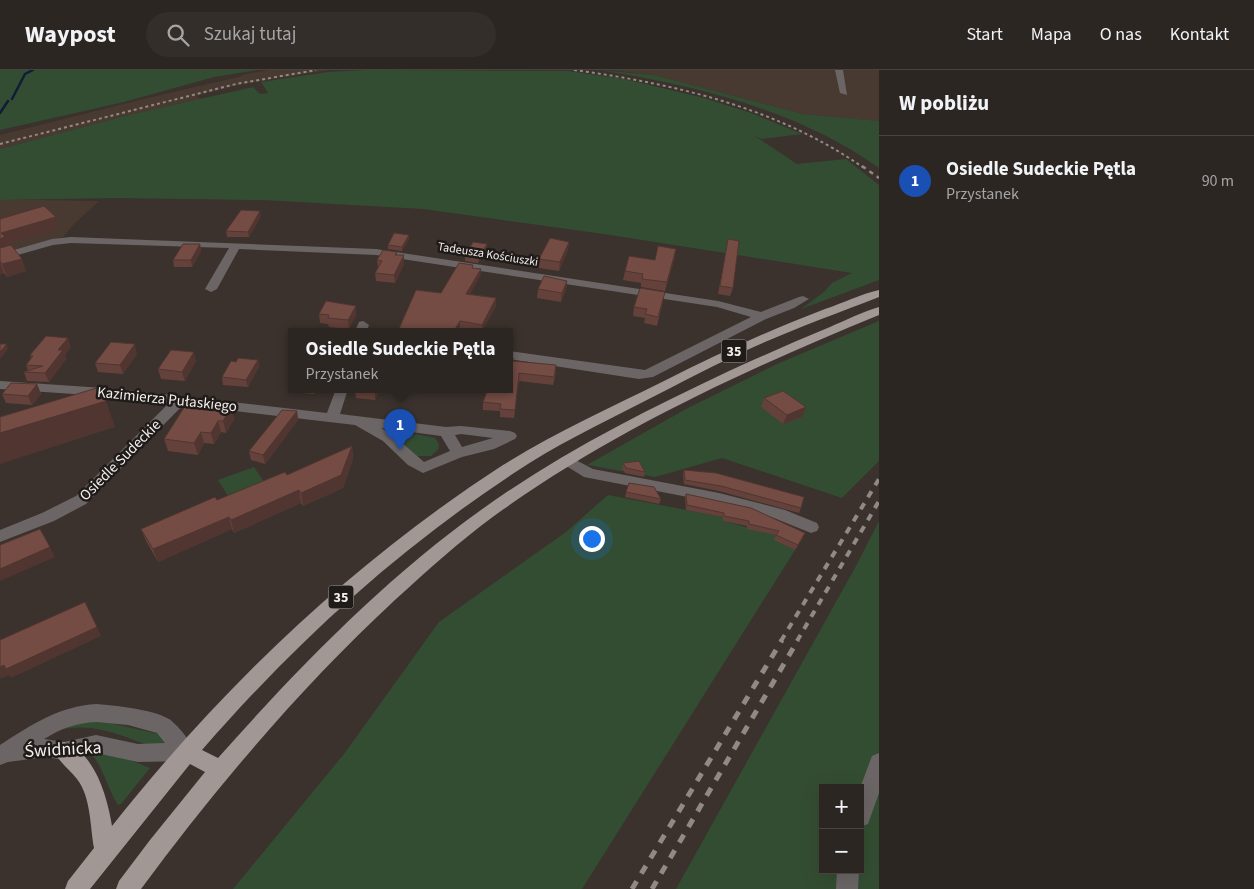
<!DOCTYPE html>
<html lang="pl">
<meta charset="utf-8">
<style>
body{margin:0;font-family:"Source Sans 3",sans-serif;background:#342e2a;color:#f1f3f6}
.controls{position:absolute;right:15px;bottom:15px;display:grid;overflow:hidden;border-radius:0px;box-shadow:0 5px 20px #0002}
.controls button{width:45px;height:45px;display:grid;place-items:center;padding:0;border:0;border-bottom:1px solid #484340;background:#2c2622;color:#f1f3f6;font:25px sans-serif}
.you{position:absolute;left:591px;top:468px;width:18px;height:18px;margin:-12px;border:4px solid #fff;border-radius:50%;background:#1a73e8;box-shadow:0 0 0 8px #1a73e833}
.badge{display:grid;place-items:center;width:32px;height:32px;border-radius:50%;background:#bca0f2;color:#fff;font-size:16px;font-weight:700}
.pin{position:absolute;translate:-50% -41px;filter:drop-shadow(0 1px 2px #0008)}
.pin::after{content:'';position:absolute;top:26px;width:18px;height:15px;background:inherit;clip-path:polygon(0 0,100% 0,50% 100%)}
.popup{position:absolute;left:288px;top:258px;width:225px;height:65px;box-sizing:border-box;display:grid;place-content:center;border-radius:0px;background:#2c2622;filter:drop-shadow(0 1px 4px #0005);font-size:16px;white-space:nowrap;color:#a6a5a5}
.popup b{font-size:19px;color:#f1f3f6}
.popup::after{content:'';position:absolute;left:50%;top:100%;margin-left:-10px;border:10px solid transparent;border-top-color:#2c2622}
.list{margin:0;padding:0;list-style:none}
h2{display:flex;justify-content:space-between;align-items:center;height:65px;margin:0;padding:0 20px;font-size:21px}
h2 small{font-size:16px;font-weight:400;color:#a6a5a5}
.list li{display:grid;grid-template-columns:32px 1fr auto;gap:15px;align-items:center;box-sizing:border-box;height:90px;padding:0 20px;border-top:1px solid #484340}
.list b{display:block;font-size:19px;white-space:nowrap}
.list p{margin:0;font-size:16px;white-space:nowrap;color:#a6a5a5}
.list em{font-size:16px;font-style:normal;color:#a6a5a5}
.icon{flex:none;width:28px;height:28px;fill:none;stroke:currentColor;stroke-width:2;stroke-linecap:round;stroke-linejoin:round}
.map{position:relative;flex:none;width:879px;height:819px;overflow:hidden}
header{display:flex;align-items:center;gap:30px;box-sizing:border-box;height:70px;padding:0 25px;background:#2c2622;border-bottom:1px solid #484340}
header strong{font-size:24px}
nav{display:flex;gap:28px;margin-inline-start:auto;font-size:18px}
.search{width:350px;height:45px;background:#342e2a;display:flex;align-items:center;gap:12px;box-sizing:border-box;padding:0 18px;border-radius:28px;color:#a6a5a5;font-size:19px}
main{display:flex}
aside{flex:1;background:#2c2622}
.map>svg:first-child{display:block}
.built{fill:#493a31}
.green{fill:#334d32;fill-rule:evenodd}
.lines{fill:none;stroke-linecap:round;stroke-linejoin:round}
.stream{stroke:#0f1d39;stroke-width:2.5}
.minor{fill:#6b6665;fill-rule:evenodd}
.major{fill:#a19794;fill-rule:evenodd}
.rail-far3{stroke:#908985;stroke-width:2;stroke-dasharray:3 3;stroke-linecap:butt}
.rail-far2{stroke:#908985;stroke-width:2.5;stroke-dasharray:4.5 4.5;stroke-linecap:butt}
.rail-far1{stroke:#908985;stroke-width:4;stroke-dasharray:7 7;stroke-linecap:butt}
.rail{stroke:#908985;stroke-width:5;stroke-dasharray:9 9;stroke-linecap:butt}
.wall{fill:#64413a}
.shaded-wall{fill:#513530}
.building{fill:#744c44;stroke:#513530}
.labels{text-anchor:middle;stroke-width:5;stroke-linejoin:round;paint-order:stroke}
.far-street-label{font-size:12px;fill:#f5efec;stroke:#1f1b19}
.shield{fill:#1f1b19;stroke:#b5afad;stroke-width:1}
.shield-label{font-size:14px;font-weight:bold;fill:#f5efec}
.street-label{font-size:15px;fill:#f5efec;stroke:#1f1b19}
.near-street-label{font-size:18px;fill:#f5efec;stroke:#1f1b19}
</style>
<header>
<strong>Waypost</strong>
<div class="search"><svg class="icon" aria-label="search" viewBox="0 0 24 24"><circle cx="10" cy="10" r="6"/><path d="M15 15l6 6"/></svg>Szukaj tutaj</div>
<nav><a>Start</a><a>Mapa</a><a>O nas</a><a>Kontakt</a></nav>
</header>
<main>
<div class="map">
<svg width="879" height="819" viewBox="0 0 879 819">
<rect width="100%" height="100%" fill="#3b322d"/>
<!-- built -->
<path class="built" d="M269 0H329L243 14 196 26 201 29 129 45 0 79V65L152 27 243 6 241 5Z
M609 0H879V51L803 44 654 5Z
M0 130H36L99 131 73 155 63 167 0 184Z"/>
<!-- green -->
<path class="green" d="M0 0H257L214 7 124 32 0 60Z
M368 0 568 1 624 9 704 28 751 43 802 64 762 69 755 66 797 94 846 89 879 115V210L801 239 824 222 832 213 852 203 604 164 423 139 263 130 115 128 0 130V79L129 45 253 17 260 24 268 23 261 12 328 2Z
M598 0 654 5 803 44 879 51V98C798 40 695 15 598 0Z
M879 251V391L842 428 722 388 655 407 587 395 686 339 777 294Z
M415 364 435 368 439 374 438 380 431 386H415L401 372 404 367Z
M254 397 266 415 230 429 218 410Z
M608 425 723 447V451L776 465 775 470 795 480 582 819H233L344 684 439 552 566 462Z
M879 451V819H676L856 496ZM823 718H860V800H823Z
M102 651 171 667 163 681C126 668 95 650 55 661L62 655Z
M90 682 113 683 150 698 121 734 118 735C107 718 104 698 90 682Z"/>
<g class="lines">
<!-- stream -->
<path class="stream" d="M12 29 25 4 33 0
M0 43 8 31"/>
<!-- minor -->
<path class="minor" d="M835 0H843L847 25 840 23Z
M71 167 376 179 718 231 761 242 799 227 803 226 809 229 794 238 766 249 653 307 639 309 509 289V281L645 300 751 247 717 237 376 185 239 179 217 219 211 222 205 219 229 178 71 173 53 175 0 190V184L52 169Z
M363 251 369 255 367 261H355L359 252Z
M0 311 118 319 327 343 336 319H348L340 344 446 357 461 356 510 361 515 363 517 366 515 369 494 379 462 387 423 403 408 395 383 371 355 355 183 335 86 434 54 451 0 472V460L42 443 76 426 169 333 118 327 0 319ZM381 358 441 366 450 381 424 392 393 365ZM461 364 493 368 462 377 455 365Z
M568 386 593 399 719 423 785 440 817 453 819 457 817 461 811 463 774 448 719 433 584 407 563 394 561 391 563 388Z
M97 634C117 636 152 639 169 649 177 654 192 673 196 682L193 689 186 691 138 692 96 683 64 690 46 687 8 692 0 695V675C31 655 59 636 97 634ZM97 652 128 655 157 663 165 673 138 674 96 665 64 672 44 669C62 658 76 653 97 652Z
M879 683V723L868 754 860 757V718L872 686Z
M837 800H859L858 819H836Z"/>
<!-- major -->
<path class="major" d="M879 220V227C838 243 796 258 756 276 717 293 679 314 641 333 598 355 554 376 514 403 397 480 294 574 202 680L218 688C298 598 383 510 481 440 557 385 644 341 729 301 762 286 796 271 830 257 846 250 862 242 879 237V245C747 299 610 362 494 446 460 471 428 500 396 529 301 617 218 715 141 819H116L119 811 150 770 205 702 190 694 90 819H65L68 811 94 778C90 756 91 727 77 709 69 699 59 692 54 681L57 674 64 672C95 683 107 726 112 756 222 617 353 492 503 395 554 363 610 338 664 311 717 284 770 260 825 239 843 233 861 224 879 220Z"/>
<!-- rail-far3 -->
<path class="rail-far3" d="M574 0C676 14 778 38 864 98
M0 74 236 14 316 0"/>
<!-- rail-far2 -->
<path class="rail-far2" d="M862 96 879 108"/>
<!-- rail-far1 -->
<path class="rail-far1" d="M781 571 879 409
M797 571 879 431"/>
<!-- rail -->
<path class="rail" d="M632 819 782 570
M652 819 798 570"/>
</g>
<!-- wall -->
<path class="wall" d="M261 146 249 167H227L226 161Z
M0 149 59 159 7 174 26 201 7 207 4 203 0 204Z
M409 169 402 181 388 179V175Z
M728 169 733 218 730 226 718 224Z
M569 172 568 180 559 201 539 198V189Z
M200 174 201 181 192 197H174L173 190Z
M487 178 478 193 465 191V186Z
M397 182V185L404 194 395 213 376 211 375 203 378 198 377 190Z
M675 187 665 221 641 217V213L623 210 625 201 655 190Z
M473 198 481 199 480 206 470 224 496 228V236L482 261 460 258 441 223Z
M567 211 566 219 561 232 537 228 538 219Z
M663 231 657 256 644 253 645 248 633 246 634 237Z
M319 244 356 245 349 259 329 257 328 254 320 253Z
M71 277 65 285 66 289 49 312 27 311 24 302 28 300 26 295 31 288 30 285Z
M137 284 123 304 98 302 95 293Z
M258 290 259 297 248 317 223 315 222 307 236 292Z
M196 291 185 311 161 309 158 299Z
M513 291 556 302 553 315 519 311 514 348 500 347V341L483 340V332Z
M291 298V310H290L289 303Z
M37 314 41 324 32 335 6 333 2 324Z
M291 319H316L314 324 292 322Z
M380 319 375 330 356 328 355 320Z
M764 328 802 347 783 354 761 337Z
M231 337 234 349 226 363 221 362 214 374 204 373 198 385 168 381 164 369Z
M297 341 298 350 265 394 251 390 249 381Z
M352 376 353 389 343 418 303 436 301 433 234 463 232 459 158 492 146 471 141 459 287 405Z
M623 393 645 402 644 407 625 403 622 398Z
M684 400 801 438 799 443 719 421 684 414 683 405Z
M629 413 661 429 659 434 625 427Z
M686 424 803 468 795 480 774 470 776 465 747 459V456L723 451V447L686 440 685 428Z"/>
<!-- shaded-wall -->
<path class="shaded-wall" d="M260 141 261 146 249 167 248 162Z
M56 147 59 159 7 174 9 179 0 182V169L1 163Z
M409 165V169L402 181V177Z
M569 172 568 180 559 201 560 192Z
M200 174 201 181 192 197 191 190Z
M487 174V178L478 193 479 188Z
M676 179 675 187 665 221 667 212Z
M404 185V194L395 213 394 205Z
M22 189 26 201 7 207 2 194Z
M0 192 4 203 0 204Z
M481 199 480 206 466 231V224Z
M567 211 566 219 561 232 562 223Z
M496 228V236L482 261V255Z
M356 236V245L349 259 348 250Z
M460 251V258L458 261H454Z
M68 268 71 277 65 285 66 289 49 312 45 303 58 280Z
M7 274 8 279 0 289V282Z
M135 274 137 284 123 304 120 295Z
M194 282 196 291 185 311 182 302Z
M258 290 259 297 248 317 246 310Z
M37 314 41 324 32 335 28 326Z
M313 319H316L314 324Z
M376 319H380L375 330V322Z
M106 331 115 357 0 394V363Z
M231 337 234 349 226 363 223 351Z
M806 337 802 347 783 354 787 345Z
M297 341 298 350 265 394 263 385Z
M218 351 221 362 214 374 211 363Z
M201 362 204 373 198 385 194 373Z
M352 376 353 389 343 418 303 436 301 423Z
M299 420 301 433 234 463 231 450Z
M229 447 232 459 158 492 153 479Z
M50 477 55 487 0 511V499Z
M97 557 101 566 11 608 9 605 0 609V597Z"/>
<!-- building -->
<path class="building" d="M44 136 56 147 1 163 5 167 0 169V149Z
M241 140 260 141 248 162 226 161Z
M394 163 409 165 402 177 388 175Z
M550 168 569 172 560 192 539 189Z
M728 169 739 171 733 218 720 216Z
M473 172 487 174 479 188 465 186Z
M183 174H200L191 190H173Z
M11 175 22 189 2 194 0 191V178Z
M658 176 676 179 667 212 642 209 643 204 625 201 629 186 655 190Z
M383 180 397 182 395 185H404L394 205 375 203 382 191 377 190Z
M459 193 473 195 472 198 481 199 466 224 496 228 482 255 460 251 454 261H398L416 220 441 223Z
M544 206 567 211 562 223 538 219Z
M640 218 665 222 658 247 645 244 647 239 634 237Z
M326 231 356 236 348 250 328 248 329 245 319 244Z
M46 266 68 268 58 280H63L45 303 24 302 43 296 26 295 33 286 30 285Z
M111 272 135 274 120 295 95 293Z
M0 274H7L0 282Z
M171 280 194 282 182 302 158 299Z
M238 288 258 290 246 310 222 307 231 291 236 292Z
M509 288H513V291L556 295 554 307 519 303 515 340 500 339 501 334 483 332 488 319H509Z
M11 313 37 314 28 326 2 324Z
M100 317 106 331 0 363V347Z
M356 319H376L375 322 355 320Z
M783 321 806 337 787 345 764 328Z
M187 333 231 337 223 351H218L211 363 201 362 194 373 164 369Z
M282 340 297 341 263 385 249 381Z
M352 376 341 405 301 423 299 420 231 450 229 447 153 479 141 459 215 427 217 430 285 402 287 405Z
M639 391 645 402 626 398 623 393Z
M684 400 716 403 804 427 801 438 721 416 685 410Z
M629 413 654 417 661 429 626 422Z
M686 424 751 438 805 463 798 475 776 465 779 461 749 454V451L724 446V443L687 435Z
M40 459 50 477 0 499V475Z
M85 532 97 557 6 599 4 595 0 597V570Z"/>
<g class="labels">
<!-- far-street labels -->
<g class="far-street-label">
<text transform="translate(488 184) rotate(9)" y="4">Tadeusza Kościuszki</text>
</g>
<!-- shield labels -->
<g class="shield">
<rect x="721.5" y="269.5" width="25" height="23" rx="4"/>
<rect x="328.5" y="515.5" width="25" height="23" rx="4"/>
</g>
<g class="shield-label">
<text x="734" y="286">35</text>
<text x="341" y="532">35</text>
</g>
<!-- street labels -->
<g class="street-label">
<text transform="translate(167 329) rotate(6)" y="5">Kazimierza Pułaskiego</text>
<text transform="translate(120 390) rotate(-45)" y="5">Osiedle Sudeckie</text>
</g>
<!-- near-street labels -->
<g class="near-street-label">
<text transform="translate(63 679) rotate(-3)" y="6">Świdnicka</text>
</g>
</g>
</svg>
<div class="controls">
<button>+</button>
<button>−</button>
</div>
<div class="you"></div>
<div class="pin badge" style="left:400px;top:380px;background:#1a4fb4">1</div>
<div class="popup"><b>Osiedle Sudeckie Pętla</b>Przystanek</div>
</div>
<aside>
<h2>W pobliżu<small></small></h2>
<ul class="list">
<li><span class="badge" style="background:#1a4fb4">1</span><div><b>Osiedle Sudeckie Pętla</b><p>Przystanek</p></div><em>90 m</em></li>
</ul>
</aside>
</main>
